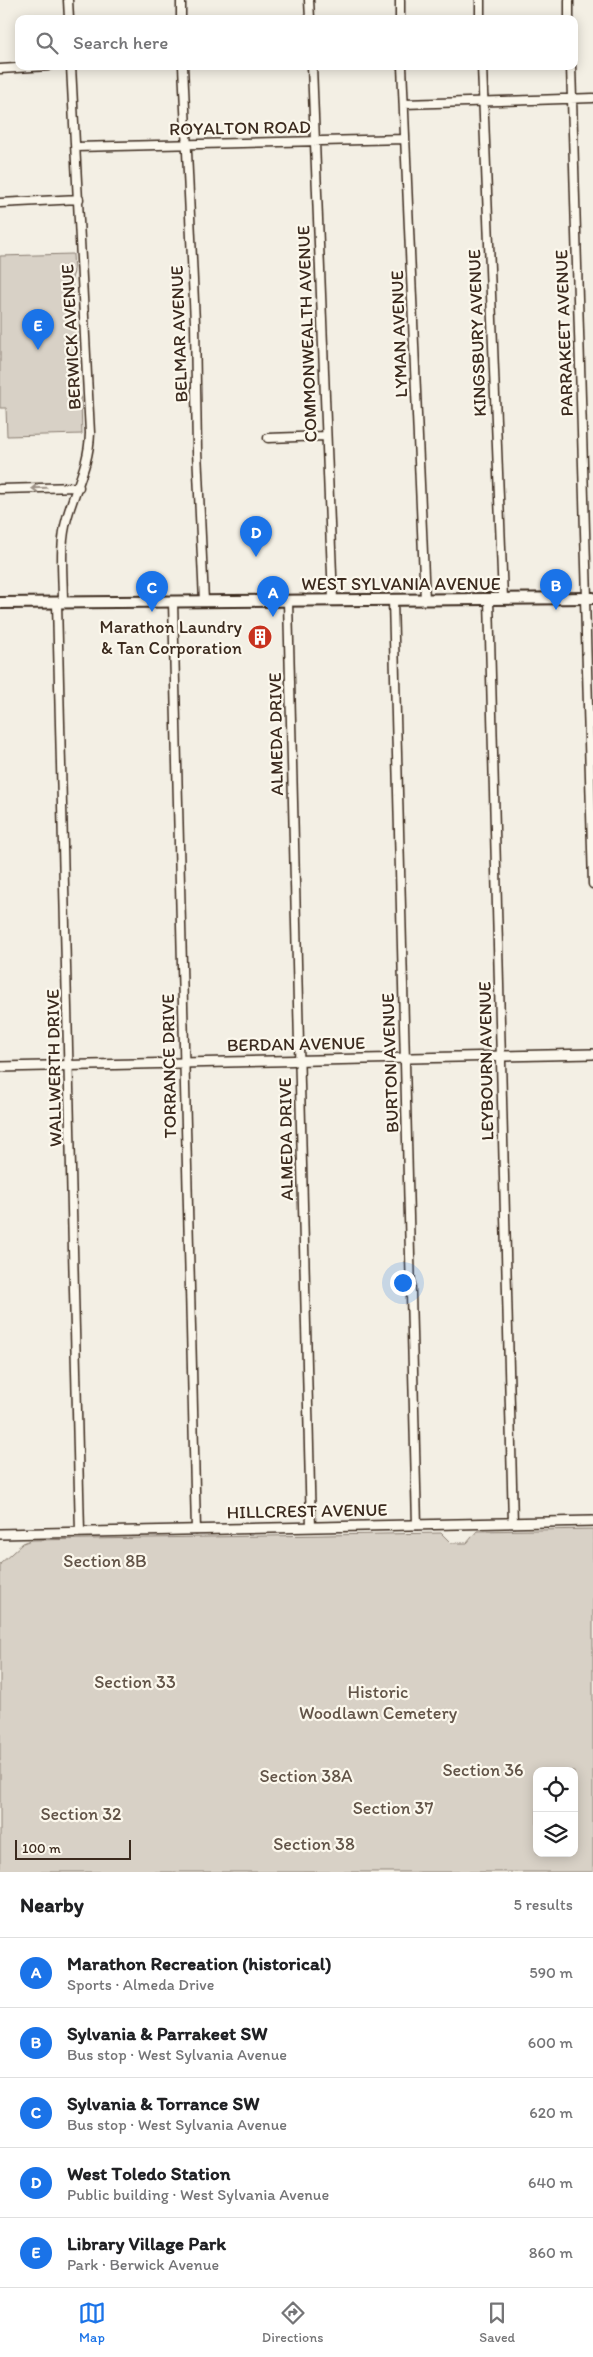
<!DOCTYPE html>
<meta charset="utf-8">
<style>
body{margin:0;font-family:Itim,sans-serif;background:#f6f6f6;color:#202124}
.controls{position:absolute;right:15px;bottom:15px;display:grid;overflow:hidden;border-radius:10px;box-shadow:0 2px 12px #0003}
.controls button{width:45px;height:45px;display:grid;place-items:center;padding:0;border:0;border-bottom:1px solid #e0e0e0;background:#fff;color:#202124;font:25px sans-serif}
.scale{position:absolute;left:15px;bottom:12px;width:116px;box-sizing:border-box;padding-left:5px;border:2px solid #3b2a1e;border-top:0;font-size:14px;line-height:18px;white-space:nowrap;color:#3b2a1e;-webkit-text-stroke:4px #fbf7ec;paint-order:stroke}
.you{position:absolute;left:402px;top:1282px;width:18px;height:18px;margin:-12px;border:4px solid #fff;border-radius:50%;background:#1a73e8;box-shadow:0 0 0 8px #1a73e833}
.badge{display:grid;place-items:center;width:32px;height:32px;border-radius:50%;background:#1a73e8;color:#fff;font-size:16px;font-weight:700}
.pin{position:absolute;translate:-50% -41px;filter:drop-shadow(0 1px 2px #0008)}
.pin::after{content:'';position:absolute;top:26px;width:18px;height:15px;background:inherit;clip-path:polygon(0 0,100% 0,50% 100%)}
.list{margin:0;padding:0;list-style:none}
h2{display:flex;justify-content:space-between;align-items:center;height:65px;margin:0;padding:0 20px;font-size:21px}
h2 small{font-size:16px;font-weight:400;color:#757577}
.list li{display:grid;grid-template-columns:32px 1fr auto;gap:15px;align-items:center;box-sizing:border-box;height:70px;padding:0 20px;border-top:1px solid #e0e0e0}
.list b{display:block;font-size:19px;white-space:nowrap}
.list p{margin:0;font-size:16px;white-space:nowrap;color:#757577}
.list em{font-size:16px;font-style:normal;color:#757577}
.icon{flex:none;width:28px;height:28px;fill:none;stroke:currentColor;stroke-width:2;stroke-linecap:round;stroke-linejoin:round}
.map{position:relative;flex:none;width:593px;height:1872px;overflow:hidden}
.search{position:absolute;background:#fff;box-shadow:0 2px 12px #0003;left:15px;right:15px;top:15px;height:55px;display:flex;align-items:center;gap:12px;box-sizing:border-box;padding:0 18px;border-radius:10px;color:#757577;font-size:19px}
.sheet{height:415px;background:#fff}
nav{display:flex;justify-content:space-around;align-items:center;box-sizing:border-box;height:70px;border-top:1px solid #e0e0e0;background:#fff;font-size:14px;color:#757577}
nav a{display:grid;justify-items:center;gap:2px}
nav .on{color:#1a73e8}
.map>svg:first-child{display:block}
.green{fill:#d8d1c6;stroke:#8a7e72;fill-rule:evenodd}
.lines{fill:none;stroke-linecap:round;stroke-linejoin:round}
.minor-casing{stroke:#3b2a1e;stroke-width:11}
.tertiary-casing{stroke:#3b2a1e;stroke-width:12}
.secondary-casing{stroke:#3b2a1e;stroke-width:14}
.minor{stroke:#fbf7ec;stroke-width:8}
.tertiary{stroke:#fbf7ec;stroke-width:9}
.secondary{stroke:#fbf7ec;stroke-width:10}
.oneway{stroke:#9b9085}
.labels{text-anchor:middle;stroke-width:4.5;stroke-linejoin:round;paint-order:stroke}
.street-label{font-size:18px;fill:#3b2a1e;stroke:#fbf7ec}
.poi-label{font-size:18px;fill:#3b2a1e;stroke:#fbf7ec;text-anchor:end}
.park-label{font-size:18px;fill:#625448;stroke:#fbf7ec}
</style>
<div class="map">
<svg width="593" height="1872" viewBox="0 0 593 1872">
<rect width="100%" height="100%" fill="#f3efe4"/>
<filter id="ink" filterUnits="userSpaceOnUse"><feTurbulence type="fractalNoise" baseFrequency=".02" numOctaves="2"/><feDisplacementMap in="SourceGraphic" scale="10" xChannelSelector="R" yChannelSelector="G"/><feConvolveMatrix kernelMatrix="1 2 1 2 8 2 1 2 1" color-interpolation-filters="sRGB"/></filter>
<g filter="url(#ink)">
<!-- green -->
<path class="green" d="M73 254 74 272 72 278 78 391 81 400 82 434 7 436 6 408H0V256Z
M593 1529V1872H0V1564L23 1543 31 1540 441 1533 451 1543H467L477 1531ZM537 1771H574V1853H537Z"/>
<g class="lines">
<defs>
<path id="minor" d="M68 0 69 19
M181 0V19
M309 0 310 19
M400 0V19
M480 0V19
M569 0V19
M183 66 195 323 197 451 204 601
M312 66 333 600
M402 66 425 600
M482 66 503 599
M571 66 587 598
M0 69 48 66
M404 104 593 98
M76 147 405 139
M0 203 79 199
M268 438 326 436
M0 489 79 487
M585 598 593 884
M489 599 513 1523
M393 600 417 1525
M288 601 311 1527
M63 602C63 575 59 545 67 518 75 488 89 466 90 433L71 66
M173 602 196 1530
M57 603 80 1532"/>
<path id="tertiary" d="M0 1067 593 1054
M0 1534 593 1521"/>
<path id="secondary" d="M0 603 593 598"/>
</defs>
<!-- minor casing -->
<use href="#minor" class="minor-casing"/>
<!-- tertiary casing -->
<use href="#tertiary" class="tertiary-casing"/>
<!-- secondary casing -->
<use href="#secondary" class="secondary-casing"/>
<!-- minor -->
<use href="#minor" class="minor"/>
<!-- tertiary -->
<use href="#tertiary" class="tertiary"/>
<!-- secondary -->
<use href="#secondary" class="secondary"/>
</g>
<!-- one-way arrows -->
<defs><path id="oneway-shaft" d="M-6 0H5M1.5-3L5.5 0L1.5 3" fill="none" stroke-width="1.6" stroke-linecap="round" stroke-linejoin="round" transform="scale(1.25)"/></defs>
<use class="oneway" href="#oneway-shaft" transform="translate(39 488) rotate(178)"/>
</g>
<!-- icons -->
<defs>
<symbol id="building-disc" viewBox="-11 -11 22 22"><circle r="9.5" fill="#c8321e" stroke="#fbf7ec"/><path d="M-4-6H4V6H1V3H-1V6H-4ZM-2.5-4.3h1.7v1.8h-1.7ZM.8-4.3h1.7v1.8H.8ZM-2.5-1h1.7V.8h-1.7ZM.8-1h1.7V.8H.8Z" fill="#fff"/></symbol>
</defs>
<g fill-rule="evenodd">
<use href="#building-disc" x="246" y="623" width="28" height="28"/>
</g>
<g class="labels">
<!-- street labels -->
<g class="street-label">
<text transform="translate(240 128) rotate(-1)" y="6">ROYALTON ROAD</text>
<text transform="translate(477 333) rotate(-92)" y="6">KINGSBURY AVENUE</text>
<text transform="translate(564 333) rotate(-92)" y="6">PARRAKEET AVENUE</text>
<text transform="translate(179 334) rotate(-92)" y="6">BELMAR AVENUE</text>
<text transform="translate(307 334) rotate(-92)" y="6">COMMONWEALTH AVENUE</text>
<text transform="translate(399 334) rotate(-92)" y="6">LYMAN AVENUE</text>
<text transform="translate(71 337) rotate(-93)" y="6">BERWICK AVENUE</text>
<text x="401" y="590">WEST SYLVANIA AVENUE</text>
<text transform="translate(276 734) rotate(-91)" y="6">ALMEDA DRIVE</text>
<text transform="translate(296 1044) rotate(-1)" y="6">BERDAN AVENUE</text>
<text transform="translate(486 1061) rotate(-91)" y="6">LEYBOURN AVENUE</text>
<text transform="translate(390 1063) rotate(-92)" y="6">BURTON AVENUE</text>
<text transform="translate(169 1066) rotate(-91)" y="6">TORRANCE DRIVE</text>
<text transform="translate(54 1068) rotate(-91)" y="6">WALLWERTH DRIVE</text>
<text transform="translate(286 1139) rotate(-91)" y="6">ALMEDA DRIVE</text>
<text transform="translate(307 1511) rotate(-1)" y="6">HILLCREST AVENUE</text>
</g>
<!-- poi labels -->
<g class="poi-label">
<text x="242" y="633">Marathon Laundry<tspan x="242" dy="21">&amp; Tan Corporation</tspan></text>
</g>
<!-- park labels -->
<g class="park-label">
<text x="105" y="1567">Section 8B</text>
<text x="135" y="1688">Section 33</text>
<text x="378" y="1698">Historic<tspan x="378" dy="21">Woodlawn Cemetery</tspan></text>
<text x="483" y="1776">Section 36</text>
<text x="306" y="1782">Section 38A</text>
<text x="393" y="1814">Section 37</text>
<text x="81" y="1820">Section 32</text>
<text x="314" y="1850">Section 38</text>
</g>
</g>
</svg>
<div class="controls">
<button><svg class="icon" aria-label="locate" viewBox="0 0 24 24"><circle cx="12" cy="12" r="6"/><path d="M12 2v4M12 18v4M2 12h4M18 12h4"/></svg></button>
<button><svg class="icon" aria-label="layers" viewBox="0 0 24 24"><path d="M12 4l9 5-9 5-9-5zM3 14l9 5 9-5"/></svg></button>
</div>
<div class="scale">100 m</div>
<div class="you"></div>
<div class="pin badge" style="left:273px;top:617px">A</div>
<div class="pin badge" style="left:556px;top:610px">B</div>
<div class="pin badge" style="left:152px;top:612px">C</div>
<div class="pin badge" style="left:256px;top:557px">D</div>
<div class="pin badge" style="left:38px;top:350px">E</div>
<div class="search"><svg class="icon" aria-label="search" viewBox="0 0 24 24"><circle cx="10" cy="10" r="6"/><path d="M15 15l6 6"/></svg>Search here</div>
</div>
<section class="sheet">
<h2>Nearby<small>5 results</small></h2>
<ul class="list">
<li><span class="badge">A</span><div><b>Marathon Recreation (historical)</b><p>Sports · Almeda Drive</p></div><em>590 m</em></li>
<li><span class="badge">B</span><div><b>Sylvania &amp; Parrakeet SW</b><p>Bus stop · West Sylvania Avenue</p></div><em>600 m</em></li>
<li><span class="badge">C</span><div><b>Sylvania &amp; Torrance SW</b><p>Bus stop · West Sylvania Avenue</p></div><em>620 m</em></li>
<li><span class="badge">D</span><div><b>West Toledo Station</b><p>Public building · West Sylvania Avenue</p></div><em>640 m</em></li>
<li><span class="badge">E</span><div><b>Library Village Park</b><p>Park · Berwick Avenue</p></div><em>860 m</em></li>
</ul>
</section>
<nav>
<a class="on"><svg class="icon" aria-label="map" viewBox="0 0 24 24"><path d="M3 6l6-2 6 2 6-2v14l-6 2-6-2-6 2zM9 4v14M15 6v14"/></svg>Map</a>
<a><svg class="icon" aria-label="directions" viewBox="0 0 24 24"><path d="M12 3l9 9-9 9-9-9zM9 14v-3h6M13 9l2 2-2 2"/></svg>Directions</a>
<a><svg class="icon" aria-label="saved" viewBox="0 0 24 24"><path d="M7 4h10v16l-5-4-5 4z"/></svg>Saved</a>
</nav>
